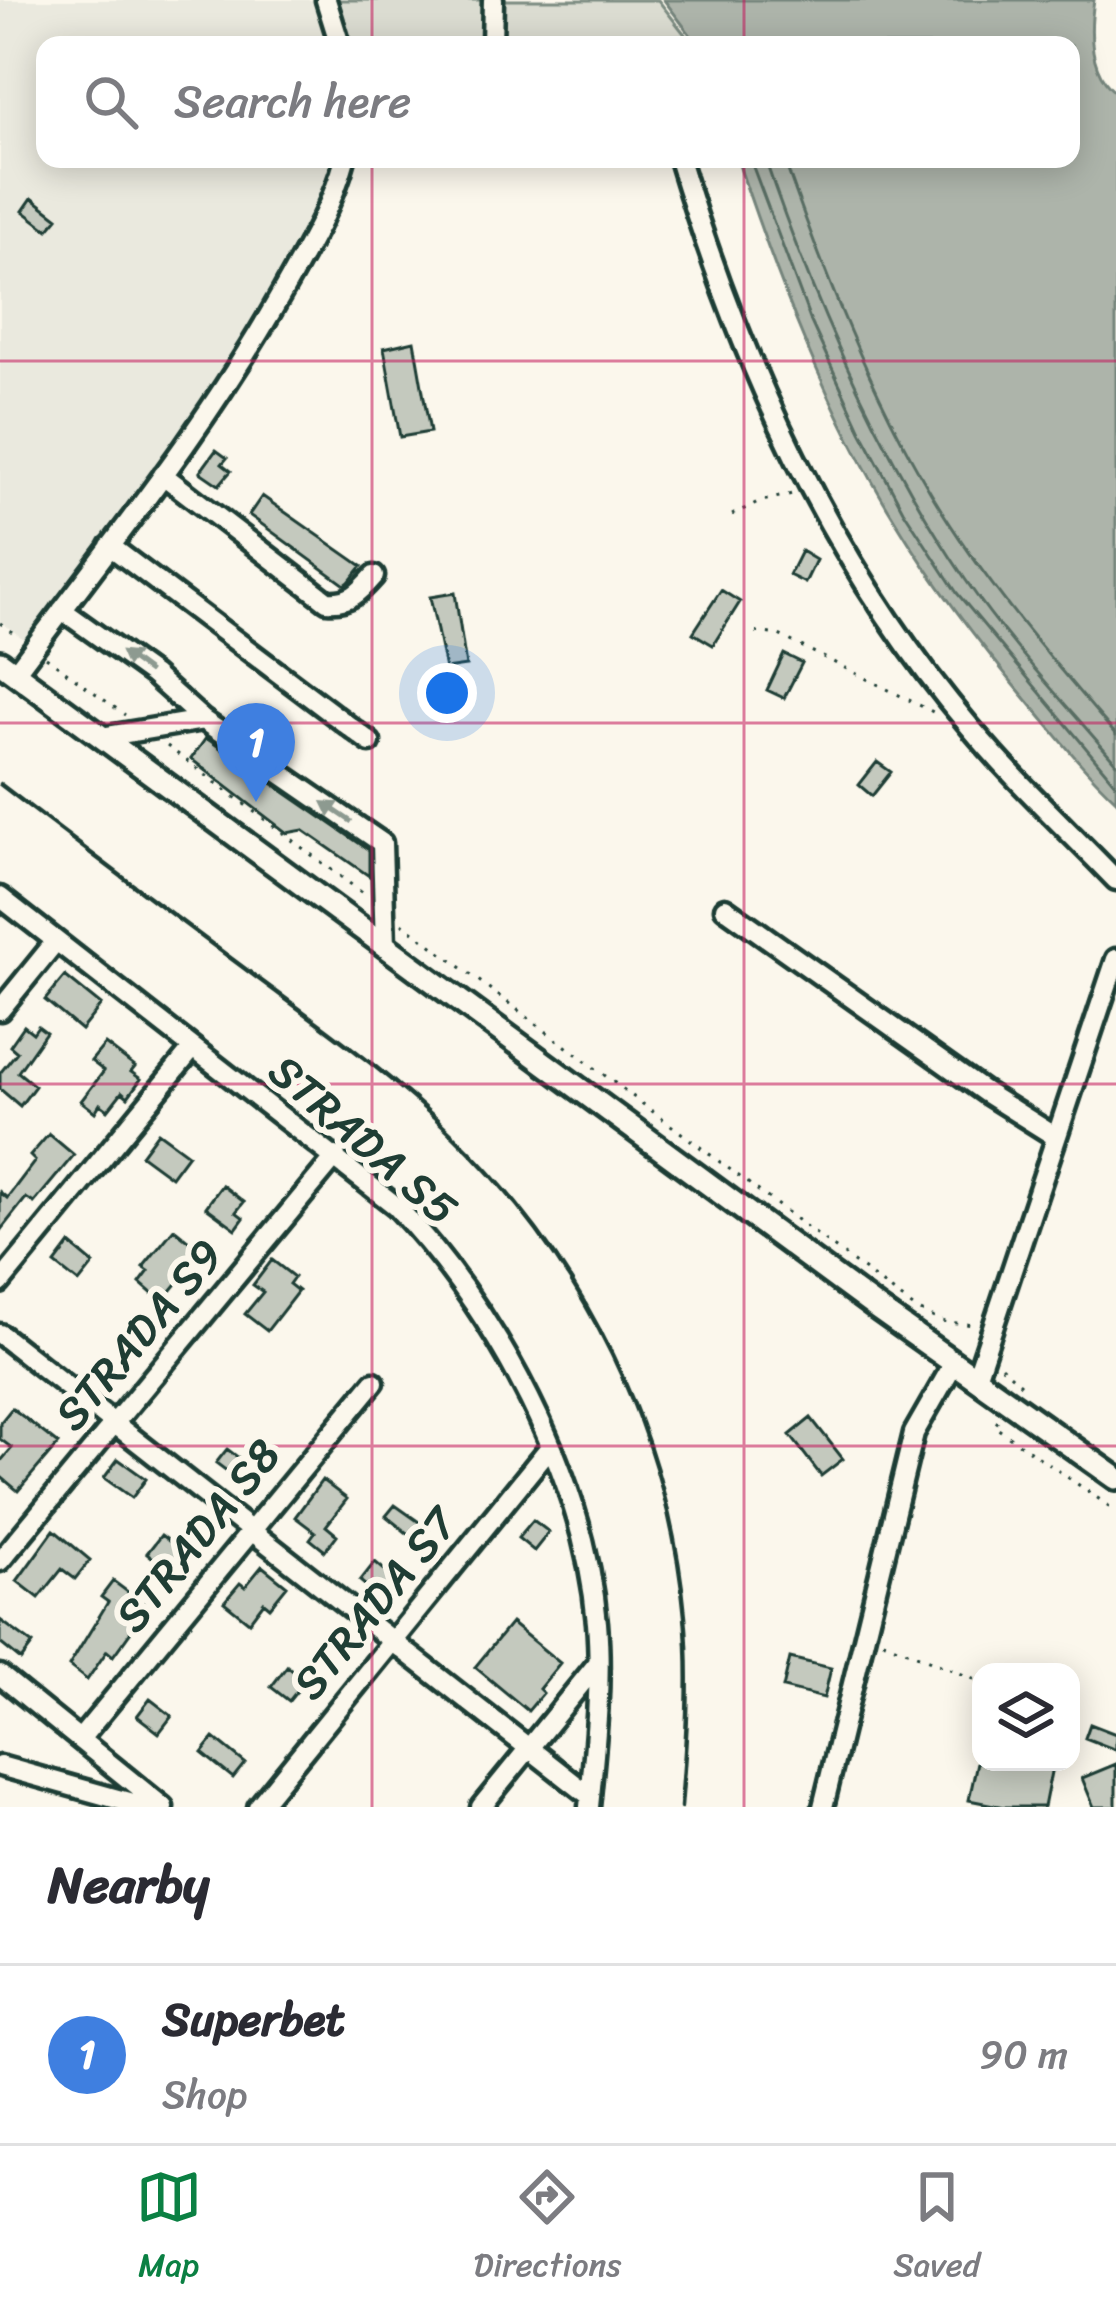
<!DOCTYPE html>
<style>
body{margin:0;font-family:Sriracha,sans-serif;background:#f7f7f7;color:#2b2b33}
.controls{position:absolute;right:36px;bottom:36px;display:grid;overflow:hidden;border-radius:24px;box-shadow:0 6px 30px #0003}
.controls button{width:108px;height:108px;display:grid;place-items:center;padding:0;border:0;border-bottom:3px solid #e1e1e2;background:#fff;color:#2b2b33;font:60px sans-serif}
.you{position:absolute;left:447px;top:693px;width:42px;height:42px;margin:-30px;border:9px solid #fff;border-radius:50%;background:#1a73e8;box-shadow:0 0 0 18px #1a73e833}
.badge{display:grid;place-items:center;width:78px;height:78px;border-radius:50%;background:#0b8043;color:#fff;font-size:39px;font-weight:700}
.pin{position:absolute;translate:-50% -99px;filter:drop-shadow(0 3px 6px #0008)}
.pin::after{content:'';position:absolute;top:63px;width:42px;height:36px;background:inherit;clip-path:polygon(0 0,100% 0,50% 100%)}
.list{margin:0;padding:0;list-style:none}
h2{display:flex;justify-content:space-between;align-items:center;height:156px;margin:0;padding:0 48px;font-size:51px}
h2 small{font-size:39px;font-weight:400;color:#7c7c81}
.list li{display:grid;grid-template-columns:78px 1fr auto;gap:36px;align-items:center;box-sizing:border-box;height:180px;padding:0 48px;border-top:3px solid #e1e1e2}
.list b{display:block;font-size:45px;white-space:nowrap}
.list p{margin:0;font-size:39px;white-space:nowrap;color:#7c7c81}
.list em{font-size:39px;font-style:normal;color:#7c7c81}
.icon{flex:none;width:66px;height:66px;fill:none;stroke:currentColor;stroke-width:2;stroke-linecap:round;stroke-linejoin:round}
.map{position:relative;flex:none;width:1116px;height:1807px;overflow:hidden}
.search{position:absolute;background:#fff;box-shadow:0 6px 30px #0003;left:36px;right:36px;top:36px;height:132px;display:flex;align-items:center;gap:30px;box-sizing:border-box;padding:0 42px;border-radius:24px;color:#7c7c81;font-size:45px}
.sheet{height:336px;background:#fff}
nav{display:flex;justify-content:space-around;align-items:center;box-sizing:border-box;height:168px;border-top:3px solid #e1e1e2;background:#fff;font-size:33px;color:#7c7c81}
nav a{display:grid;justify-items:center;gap:6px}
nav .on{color:#0b8043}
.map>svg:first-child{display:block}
.built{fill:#eae9de}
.green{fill:#dbdcd1;stroke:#7d8c82;stroke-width:3}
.water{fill:#adb4aa;stroke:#74847b;stroke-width:3}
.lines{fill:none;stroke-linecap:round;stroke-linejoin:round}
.shore{stroke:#586d63;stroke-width:3}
.building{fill:#c4c9be;stroke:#1f3d34;stroke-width:3}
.minor-casing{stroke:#1f3d34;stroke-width:27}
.major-casing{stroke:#1f3d34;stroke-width:30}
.path{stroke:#1f3d34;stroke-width:3;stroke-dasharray:3 9;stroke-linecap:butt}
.minor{stroke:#fbf7ec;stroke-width:18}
.major{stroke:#fbf7ec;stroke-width:21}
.rail{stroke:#1f3d34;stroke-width:4.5}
.oneway{fill:#8d9a90}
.grid{fill:none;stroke:#c2185b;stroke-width:3;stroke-opacity:0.55}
.labels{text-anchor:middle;stroke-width:12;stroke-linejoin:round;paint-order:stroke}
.street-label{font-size:45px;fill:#1f3d34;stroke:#fbf7ec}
</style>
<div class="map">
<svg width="1116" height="1807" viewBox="0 0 1116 1807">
<rect width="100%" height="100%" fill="#fbf7ec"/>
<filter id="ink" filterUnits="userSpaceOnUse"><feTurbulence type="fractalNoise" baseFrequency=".00833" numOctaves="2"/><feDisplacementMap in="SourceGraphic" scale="24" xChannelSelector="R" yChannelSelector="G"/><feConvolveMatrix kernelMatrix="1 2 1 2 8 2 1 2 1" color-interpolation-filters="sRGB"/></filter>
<g filter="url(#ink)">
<!-- built -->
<path class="built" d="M0 0H326L340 45H45V159H345L249 352 34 647 0 621Z"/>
<!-- green -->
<path class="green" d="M326 0H658L690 41 686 45H340Z"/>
<!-- water -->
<path class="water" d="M664 0H1094C1089 32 1089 72 1116 93V800C1087 773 1062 742 1036 711 985 651 936 588 895 520 827 410 778 281 737 159H1071V45H698Z"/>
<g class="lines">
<!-- shore -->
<path class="shore" d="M750 159 811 322 861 431 903 510 957 593 1116 784
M765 159C815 306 878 450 965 579 1009 644 1065 703 1116 763
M784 159C824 273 870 391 932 495 984 582 1050 658 1116 735"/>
</g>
<!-- building -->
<path class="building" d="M32 198 58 218 48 230 23 211Z
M414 341 430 432 400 437 384 348Z
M216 450 227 458 222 464 231 471 219 485 200 472Z
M262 496 362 566 349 582 345 585 249 515Z
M801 551 816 560 805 583 789 575Z
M721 590 740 602 713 645 693 633Z
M455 593 466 666 445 669 430 597Z
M784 654 802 663 784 698 767 690Z
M206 738 369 850V876L303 830 287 833 191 759Z
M877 762 891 772 872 796 859 785Z
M65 976 101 1005 81 1030 45 1000Z
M24 1026 33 1033 38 1026 46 1032 18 1072 35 1086 20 1106 0 1089V1073L17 1052 10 1046Z
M105 1044 135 1067 131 1072 141 1079 128 1097 122 1092 108 1110 100 1104 95 1112 81 1101 104 1071 91 1061Z
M158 1132 188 1154 171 1177 141 1155Z
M49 1134 74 1155 34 1203 26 1198 0 1231V1192L7 1198 35 1161 30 1156Z
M222 1185 244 1202 236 1212 244 1218 236 1229 206 1207Z
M174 1229 210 1258 193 1280 185 1274 162 1302 140 1283 149 1271 143 1267Z
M70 1244 94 1264 79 1283 55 1264Z
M272 1260 294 1277 289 1284 298 1291 267 1331 245 1314 263 1292 253 1285Z
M12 1408 58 1444 18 1491 0 1476V1462L12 1448 0 1439V1423Z
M811 1418 843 1459 821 1476 790 1435Z
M227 1449 261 1475 251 1489 216 1463Z
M118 1459 146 1479 132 1498 104 1478Z
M322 1480 347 1499 326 1526 337 1535 325 1551 310 1539 315 1532 295 1517Z
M395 1505 429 1529 418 1542 386 1516Z
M533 1520 549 1532 534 1551 518 1538Z
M54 1530 90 1560 75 1579 62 1569 39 1598 17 1581Z
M161 1535 183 1552 168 1570 147 1553Z
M375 1562 400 1583 384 1601 360 1581Z
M262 1566 287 1586 270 1607 264 1602 249 1622 224 1602 240 1583 245 1587Z
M113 1581 148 1607 113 1656 107 1651 87 1680 69 1666 108 1602 101 1597Z
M0 1620 33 1644 21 1660 0 1643Z
M511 1623 560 1663 539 1689 543 1693 528 1711 475 1667Z
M790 1658 831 1668 824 1698 783 1688Z
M287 1666 305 1681 289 1701 271 1687Z
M150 1699 172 1716 159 1733 137 1716Z
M1090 1724 1116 1734V1750L1085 1738Z
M214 1738 245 1763 233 1778 202 1753Z
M977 1762H1053L1044 1807H1004L969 1800Z
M1116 1764V1807H1094L1082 1778Z"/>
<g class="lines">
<defs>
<path id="minor" d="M326 0 340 45
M492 45 493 0
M679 159C741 364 830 562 970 727 1015 781 1067 829 1116 880
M163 475 327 601C350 603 359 593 374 576
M110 546 370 742
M62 610 153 675 203 720
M15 673C108 548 207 427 283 291 307 248 332 207 345 159
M102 737 203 720 382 843 385 947
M0 897 396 1206C497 1313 584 1474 597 1623 602 1683 595 1747 589 1807
M725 908 986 1093 1056 1137
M0 1010 56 941
M0 1283 193 1048
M0 1334 590 1796
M976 1378 1116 959
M0 1561 336 1156
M0 1675 163 1807
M80 1739 374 1382
M0 1766 146 1807
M258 1807 550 1447
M481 1807 598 1663
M823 1807 914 1433 954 1363"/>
<path id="major" d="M0 662 878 1309 1116 1478"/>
</defs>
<!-- minor casing -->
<use href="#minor" class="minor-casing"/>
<!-- major casing -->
<use href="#major" class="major-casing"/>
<!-- path -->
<path class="path" d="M732 515 758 502 792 494
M0 623 19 637
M756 632 779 635 939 715
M46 657 125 715
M167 746 365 895
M402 923 913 1307 940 1321 974 1325
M1001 1366 1022 1385 1020 1388
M998 1421 994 1426 1116 1511
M883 1641 981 1682"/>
<!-- minor -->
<use href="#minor" class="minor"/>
<!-- major -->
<use href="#major" class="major"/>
<!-- rail -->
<path class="rail" d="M0 784C80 845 159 905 240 965 312 1019 388 1071 453 1135 585 1263 668 1433 685 1616 691 1680 686 1744 681 1807"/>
</g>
<!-- one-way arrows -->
<defs><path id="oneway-solid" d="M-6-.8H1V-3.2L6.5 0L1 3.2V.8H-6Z" transform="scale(3)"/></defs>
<g class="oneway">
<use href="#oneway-solid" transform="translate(135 662) rotate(-144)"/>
<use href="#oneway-solid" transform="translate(337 812) rotate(-146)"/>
</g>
</g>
<!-- grid -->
<path class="grid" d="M372 0V45M744 0V45M372 159V1807M744 159V1807M0 361H1116M0 723H1116M0 1084H1116M0 1446H1116"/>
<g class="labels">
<!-- street labels -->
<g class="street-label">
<text transform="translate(364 1139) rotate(41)" y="16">STRADA S5</text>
<text transform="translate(138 1334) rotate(-50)" y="16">STRADA S9</text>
<text transform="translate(197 1535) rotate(-51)" y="16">STRADA S8</text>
<text transform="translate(374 1603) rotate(-51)" y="16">STRADA S7</text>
</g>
</g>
</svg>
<div class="controls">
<button><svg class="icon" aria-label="layers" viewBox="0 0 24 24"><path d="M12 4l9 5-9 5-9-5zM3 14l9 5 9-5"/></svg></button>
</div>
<div class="you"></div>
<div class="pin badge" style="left:256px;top:802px;background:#3f7fe0">1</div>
<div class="search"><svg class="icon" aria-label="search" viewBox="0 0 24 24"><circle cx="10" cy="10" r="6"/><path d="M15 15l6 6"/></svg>Search here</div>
</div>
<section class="sheet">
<h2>Nearby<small></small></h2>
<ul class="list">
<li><span class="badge" style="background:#3f7fe0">1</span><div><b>Superbet</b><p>Shop</p></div><em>90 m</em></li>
</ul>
</section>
<nav>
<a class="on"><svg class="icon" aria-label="map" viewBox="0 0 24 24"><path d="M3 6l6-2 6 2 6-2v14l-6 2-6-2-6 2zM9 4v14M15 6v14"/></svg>Map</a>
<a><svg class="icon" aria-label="directions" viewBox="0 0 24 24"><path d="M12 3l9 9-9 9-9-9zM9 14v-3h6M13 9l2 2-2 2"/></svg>Directions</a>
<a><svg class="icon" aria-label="saved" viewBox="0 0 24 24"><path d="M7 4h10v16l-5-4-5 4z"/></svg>Saved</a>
</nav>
